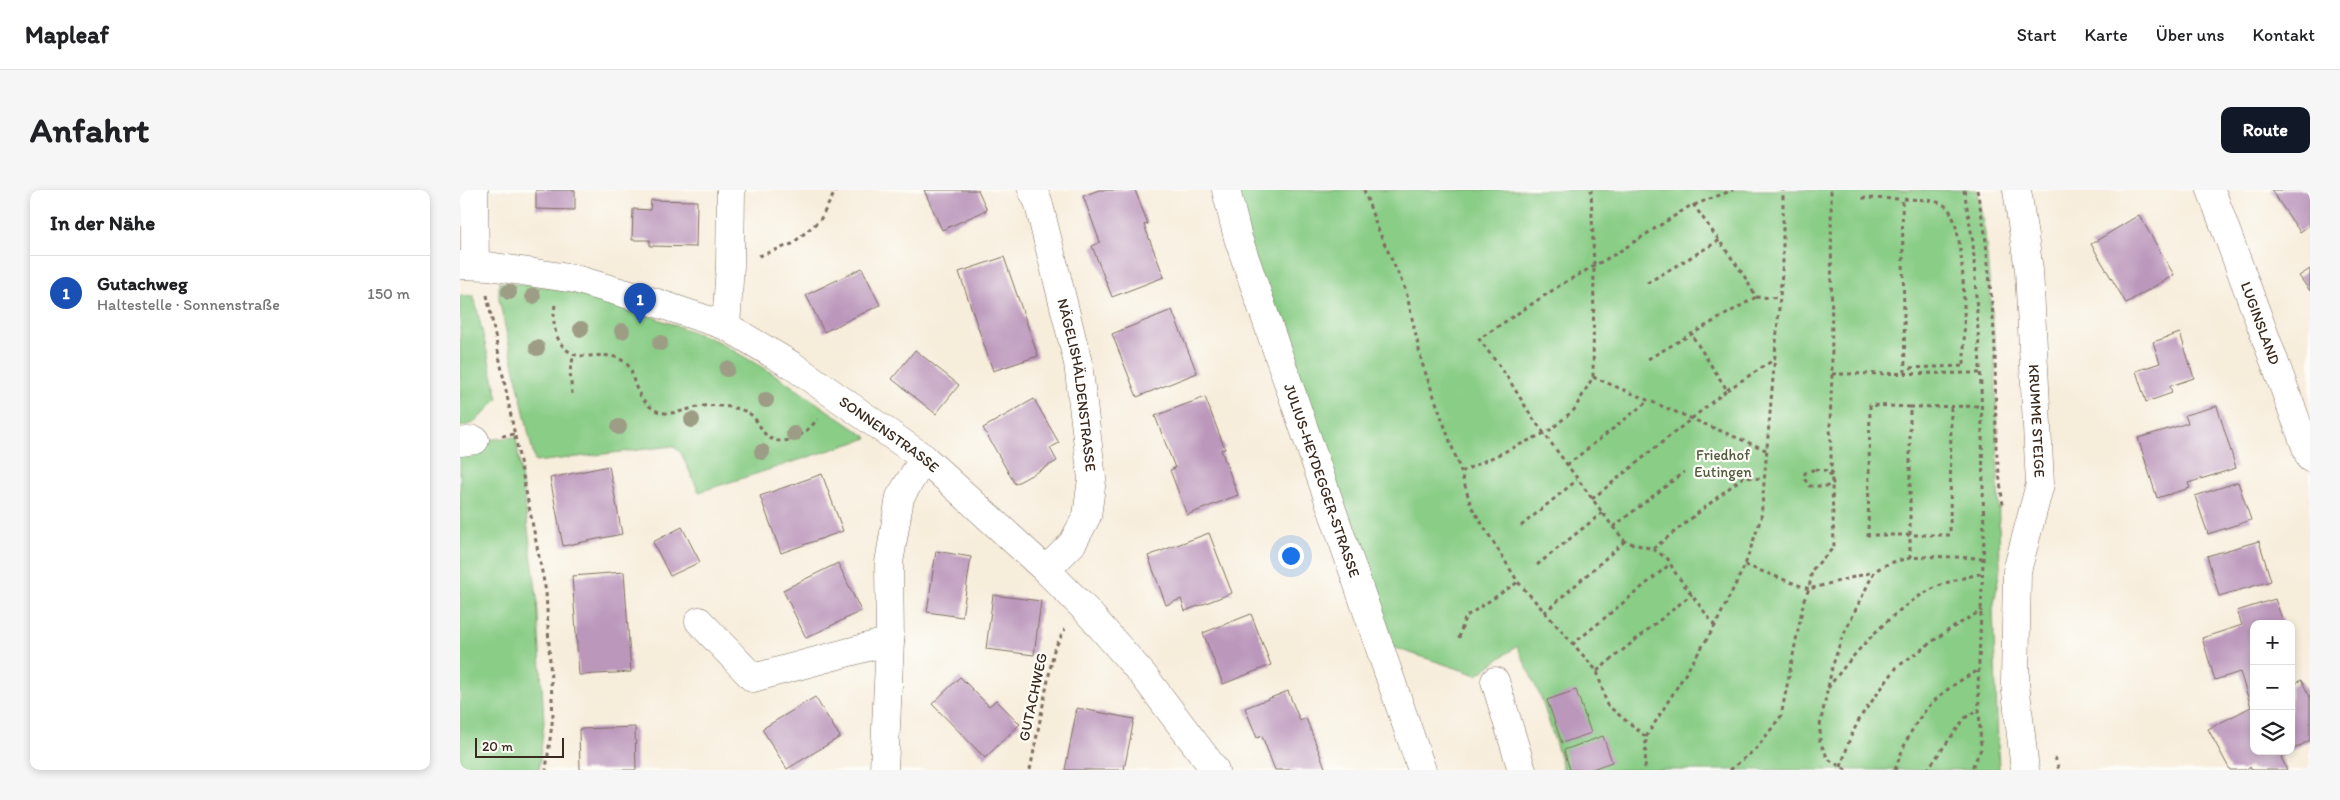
<!DOCTYPE html>
<html lang="de">
<meta charset="utf-8">
<style>
body{margin:0;font-family:Itim,sans-serif;background:#f6f6f6;color:#202124}
.controls{position:absolute;right:15px;bottom:15px;display:grid;overflow:hidden;border-radius:10px;box-shadow:0 2px 8px #0003}
.controls button{width:45px;height:45px;display:grid;place-items:center;padding:0;border:0;border-bottom:1px solid #e0e0e0;background:#fff;color:#202124;font:25px sans-serif}
.scale{position:absolute;left:15px;bottom:12px;width:89px;box-sizing:border-box;padding-left:5px;border:2px solid #3b2a1e;border-top:0;font-size:14px;line-height:18px;white-space:nowrap;color:#3b2a1e;-webkit-text-stroke:4px #fdfcf7;paint-order:stroke}
.you{position:absolute;left:830px;top:365px;width:18px;height:18px;margin:-12px;border:4px solid #fff;border-radius:50%;background:#1a73e8;box-shadow:0 0 0 8px #1a73e833}
.badge{display:grid;place-items:center;width:32px;height:32px;border-radius:50%;background:#111827;color:#fff;font-size:16px;font-weight:700}
.pin{position:absolute;translate:-50% -41px;filter:drop-shadow(0 1px 2px #0008)}
.pin::after{content:'';position:absolute;top:26px;width:18px;height:15px;background:inherit;clip-path:polygon(0 0,100% 0,50% 100%)}
.list{margin:0;padding:0;list-style:none}
h2{display:flex;justify-content:space-between;align-items:center;height:65px;margin:0;padding:0 20px;font-size:21px}
h2 small{font-size:16px;font-weight:400;color:#757577}
.list li{display:grid;grid-template-columns:32px 1fr auto;gap:15px;align-items:center;box-sizing:border-box;height:75px;padding:0 20px;border-top:1px solid #e0e0e0}
.list b{display:block;font-size:19px;white-space:nowrap}
.list p{margin:0;font-size:16px;white-space:nowrap;color:#757577}
.list em{font-size:16px;font-style:normal;color:#757577}
.icon{flex:none;width:28px;height:28px;fill:none;stroke:currentColor;stroke-width:2;stroke-linecap:round;stroke-linejoin:round}
.map{position:relative;flex:none;width:1850px;height:580px;overflow:hidden;border-radius:10px}
header{display:flex;align-items:center;gap:30px;box-sizing:border-box;height:70px;padding:0 25px;background:#fff;border-bottom:1px solid #e0e0e0}
header strong{font-size:24px}
nav{display:flex;gap:28px;margin-inline-start:auto;font-size:18px}
.intro{display:flex;align-items:center;justify-content:space-between;box-sizing:border-box;height:120px;padding:0 30px}
h1{margin:0;font-size:35px}
.button{padding:12px 22px;border-radius:10px;background:#111827;color:#fff;font-size:18px;font-weight:700}
main{display:flex;gap:30px;padding:0 30px}
aside{flex:1;background:#fff;border-radius:10px;box-shadow:0 2px 8px #0003}
.map>svg:first-child{display:block}
.green{fill:#8acd87;stroke:#627c52}
.building{fill:#bb97bc}
.lines{fill:none;stroke-linecap:round;stroke-linejoin:round}
.minor-casing{stroke:#7d6e60;stroke-width:29}
.path{stroke:#7d6e60;stroke-width:3;stroke-dasharray:4 4;stroke-linecap:butt}
.minor{stroke:#fff;stroke-width:28}
.tree{fill:#9d9d85}
.labels{text-anchor:middle;stroke-width:4.5;stroke-linejoin:round;paint-order:stroke}
.street-label{font-size:15px;fill:#3b2a1e;stroke:#fdfcf7}
.park-label{font-size:15px;fill:#535b3e;stroke:#fdfcf7}
</style>
<header>
<strong>Mapleaf</strong>
<nav><a>Start</a><a>Karte</a><a>Über uns</a><a>Kontakt</a></nav>
</header>
<div class="intro"><h1>Anfahrt</h1><a class="button">Route</a></div>
<main>
<aside>
<h2>In der Nähe<small></small></h2>
<ul class="list">
<li><span class="badge" style="background:#1a4fb4">1</span><div><b>Gutachweg</b><p>Haltestelle · Sonnenstraße</p></div><em>150 m</em></li>
</ul>
</aside>
<div class="map">
<svg width="1850" height="580" viewBox="0 0 1850 580">
<rect width="100%" height="100%" fill="#fdfcf7"/>
<filter id="ink" filterUnits="userSpaceOnUse"><feTurbulence type="fractalNoise" baseFrequency=".02" numOctaves="2"/><feDisplacementMap in="SourceGraphic" scale="10" xChannelSelector="R" yChannelSelector="G"/><feConvolveMatrix kernelMatrix="1 2 1 2 8 2 1 2 1" color-interpolation-filters="sRGB"/></filter>
<filter id="wash" filterUnits="userSpaceOnUse"><feTurbulence type="fractalNoise" baseFrequency=".0096" numOctaves="4" result="noise"/><feDisplacementMap in="SourceGraphic" scale="20" xChannelSelector="R" yChannelSelector="G"/><feGaussianBlur stdDeviation="1.12" result="paint"/><feColorMatrix in="noise" values="0 0 0 0 0 0 0 0 0 0 0 0 0 0 0 0 0 1.4 0 .05"/><feComposite in="paint" operator="in"/></filter>
<g filter="url(#wash)">
<rect width="100%" height="100%" fill="#f7eddb"/>
<!-- green -->
<path class="green" d="M766 0H1517L1525 43 1535 156 1540 378 1533 420 1539 580H1104L1082 510 1057 456 1017 485 917 452Z
M39 92 99 98 177 121 257 151 317 186 408 248 239 302 221 263 213 256 75 272 39 109Z
M0 105 14 106 38 209 14 233 0 237Z
M56 247 77 408 84 532 79 580H0V252Z"/>
<g id="blocks">
<!-- building -->
<path class="building" d="M76 0H115V20L76 19Z
M464 0H518L527 20 482 40Z
M639 0H675L688 34 684 35 704 87 652 107 632 56 640 52 623 6Z
M1811 0H1850V35L1840 42Z
M191 10 237 11 236 57 190 56V50H172L173 19 190 20Z
M1679 25 1714 85 1666 113 1631 54Z
M544 67 578 166 533 181 499 82Z
M402 78 420 115 364 142 346 105Z
M1850 79V101L1839 86Z
M712 120 737 183 677 207 652 144Z
M1720 143 1734 188 1710 196 1712 203 1686 212 1676 181 1700 173 1693 152Z
M455 160 499 195 476 224 432 189Z
M745 207 765 259 761 260 778 305 727 325 710 280 715 278 695 226Z
M574 209 599 253 590 258 597 271 555 294 523 238Z
M1757 216 1776 278 1728 293 1730 298 1697 308 1678 248 1728 233 1725 225Z
M149 276 162 344 103 356 90 288Z
M362 284 383 341 321 363 300 306Z
M1778 292 1791 330 1748 344 1735 306Z
M222 337 240 372 210 386 193 352Z
M749 343 772 403 725 421 721 409 706 415 688 366Z
M1799 351 1811 391 1759 406 1747 366Z
M476 361 511 367 502 427 467 422Z
M378 373 401 421 346 448 323 400Z
M164 382 171 482 119 485 112 386Z
M533 405 581 411 574 465 526 459Z
M1815 409 1824 434H1794V561H1831L1821 567 1827 580H1792L1790 577 1784 580H1770L1748 539 1791 517 1780 482 1755 490 1742 448 1782 435 1777 421Z
M791 424 811 475 763 494 743 443Z
M500 487 529 516 536 510 560 534 525 568 472 514Z
M1841 490 1850 507V550L1831 561V496Z
M1116 500 1131 543 1102 553 1087 510Z
M828 501 840 531 846 528 866 580H815L802 546 797 548 785 518Z
M355 507 380 547 327 579 302 539Z
M617 518 674 529 664 580H605Z
M175 537 176 580H120L119 539Z
M1143 546 1152 572 1129 580H1110L1104 560Z"/>
</g>
</g>
<g filter="url(#ink)">
<use href="#blocks" fill-opacity="0" stroke="#7d6e60" stroke-width="1"/>
<g class="lines">
<defs>
<g id="minor">
<path d="M14 0 15 75"/>
<path id="s1" d="M572 0 578 11 618 173 632 289 627 326 612 354 586 380"/>
<path id="s2" d="M766 0 778 48 962 580"/>
<path id="s3" d="M1557 0 1569 80 1580 294 1557 381 1555 493 1565 580"/>
<path id="s4" d="M1751 0 1850 268"/>
<path id="s5" d="M0 75 28 76 115 89 194 112 266 136 333 176 464 268 586 380 626 420 684 486 755 580"/>
<path d="M266 136 270 75 271 0"/>
<path d="M0 252 15 250"/>
<path d="M239 431 293 488 430 451"/>
<path d="M1035 491 1062 580"/>
<path d="M424 580 430 451 429 373 440 307 464 268"/>
</g>
</defs>
<!-- minor casing -->
<use href="#minor" class="minor-casing"/>
<!-- path -->
<path class="path" d="M904 0 917 37 946 101 962 173 1001 282 1011 316 1058 392 1137 481 1147 515 1186 547 1185 580
M1504 0 1513 52 1521 195 1524 347 1518 496 1521 559 1511 580
M1517 0 1525 43 1532 114 1535 156 1536 257 1543 316
M1402 8 1442 9
M1234 15 1273 0
M299 66 332 54 360 30 376 0
M1187 93 1260 50
M27 105 86 402 93 526 86 580
M95 115C92 133 94 154 113 164 129 171 154 156 170 178 172 182 173 188 174 192 178 204 186 216 197 221 210 227 226 219 238 217 251 214 275 216 287 222 303 231 300 252 323 251 338 250 349 239 358 229
M1188 169 1296 107
M1445 183 1442 9C1455 10 1472 8 1484 15 1508 29 1504 147 1504 176L1446 178
M1372 184 1520 183
M1133 187 1306 260
M1267 200 1315 169
M112 204 110 181 114 164
M1450 217 1410 215 1408 345H1490L1491 216
M42 246 56 244
M1107 275 1188 211
M1355 279 1369 281 1373 293 1368 296H1349L1344 288 1345 283Z
M1001 282 1089 241 1114 220 1133 187 1134 76 1131 0
M1132 309 1267 200 1231 144
M1061 336 1117 290
M1153 337 1224 282
M1193 359 1283 287 1303 289
M1450 369V217L1521 216
M1077 375 1142 323
M1285 375 1349 399 1352 380 1374 357 1370 234 1372 184 1371 0
M1084 423 1165 351
M1255 436 1214 381 1208 369 1193 359 1166 352 1153 337 1072 227 1046 185 1019 149 1102 94 1157 63 1233 14 1283 84 1296 107 1319 108
M999 448 1005 427 1058 392
M1112 455 1210 374
M1137 481 1232 404
M1368 498C1395 461 1442 408 1486 393 1498 389 1511 386 1524 383
M1186 547 1255 436 1285 375 1301 328 1323 71V0
M1595 567 1599 580
M1381 577 1390 548 1401 526 1437 477 1487 441 1522 420
M570 580 594 460 605 439
M1270 580 1297 558 1321 526 1344 410 1349 399 1413 382
M1386 580 1368 569 1360 552V535L1372 478 1381 450 1414 382C1443 360 1490 368 1524 368
M1435 580C1452 530 1471 505 1519 480
M1467 580 1505 528 1519 519"/>
<!-- minor -->
<use href="#minor" class="minor"/>
</g>
<!-- trees -->
<g class="tree">
<circle cx="49" cy="102" r="8"/>
<circle cx="73" cy="106" r="8"/>
<circle cx="121" cy="139" r="8"/>
<circle cx="162" cy="141" r="8"/>
<circle cx="200" cy="153" r="8"/>
<circle cx="77" cy="158" r="8"/>
<circle cx="267" cy="179" r="8"/>
<circle cx="306" cy="210" r="8"/>
<circle cx="232" cy="230" r="8"/>
<circle cx="159" cy="237" r="8"/>
<circle cx="334" cy="244" r="8"/>
<circle cx="302" cy="262" r="8"/>
</g>
</g>
<g class="labels">
<!-- street labels -->
<g class="street-label">
<text dy="5" stroke="none"><textPath href="#s4" startOffset="142">LUGINSLAND</textPath></text>
<text dy="5" stroke="none"><textPath href="#s1" startOffset="201">NÄGELISHÄLDENSTRASSE</textPath></text>
<text dy="5" stroke="none"><textPath href="#s3" startOffset="232">KRUMME STEIGE</textPath></text>
<text dy="5" stroke="none"><textPath href="#s5" startOffset="470">SONNENSTRASSE</textPath></text>
<text dy="5" stroke="none"><textPath href="#s2" startOffset="306">JULIUS-HEYDEGGER-STRASSE</textPath></text>
<text transform="translate(573 507) rotate(-78)" y="5">GUTACHWEG</text>
</g>
<!-- park labels -->
<g class="park-label">
<text x="1263" y="270">Friedhof<tspan x="1263" dy="17">Eutingen</tspan></text>
</g>
</g>
</svg>
<div class="controls">
<button>+</button>
<button>−</button>
<button><svg class="icon" aria-label="layers" viewBox="0 0 24 24"><path d="M12 4l9 5-9 5-9-5zM3 14l9 5 9-5"/></svg></button>
</div>
<div class="scale">20 m</div>
<div class="you"></div>
<div class="pin badge" style="left:180px;top:134px;background:#1a4fb4">1</div>
</div>
</main>
